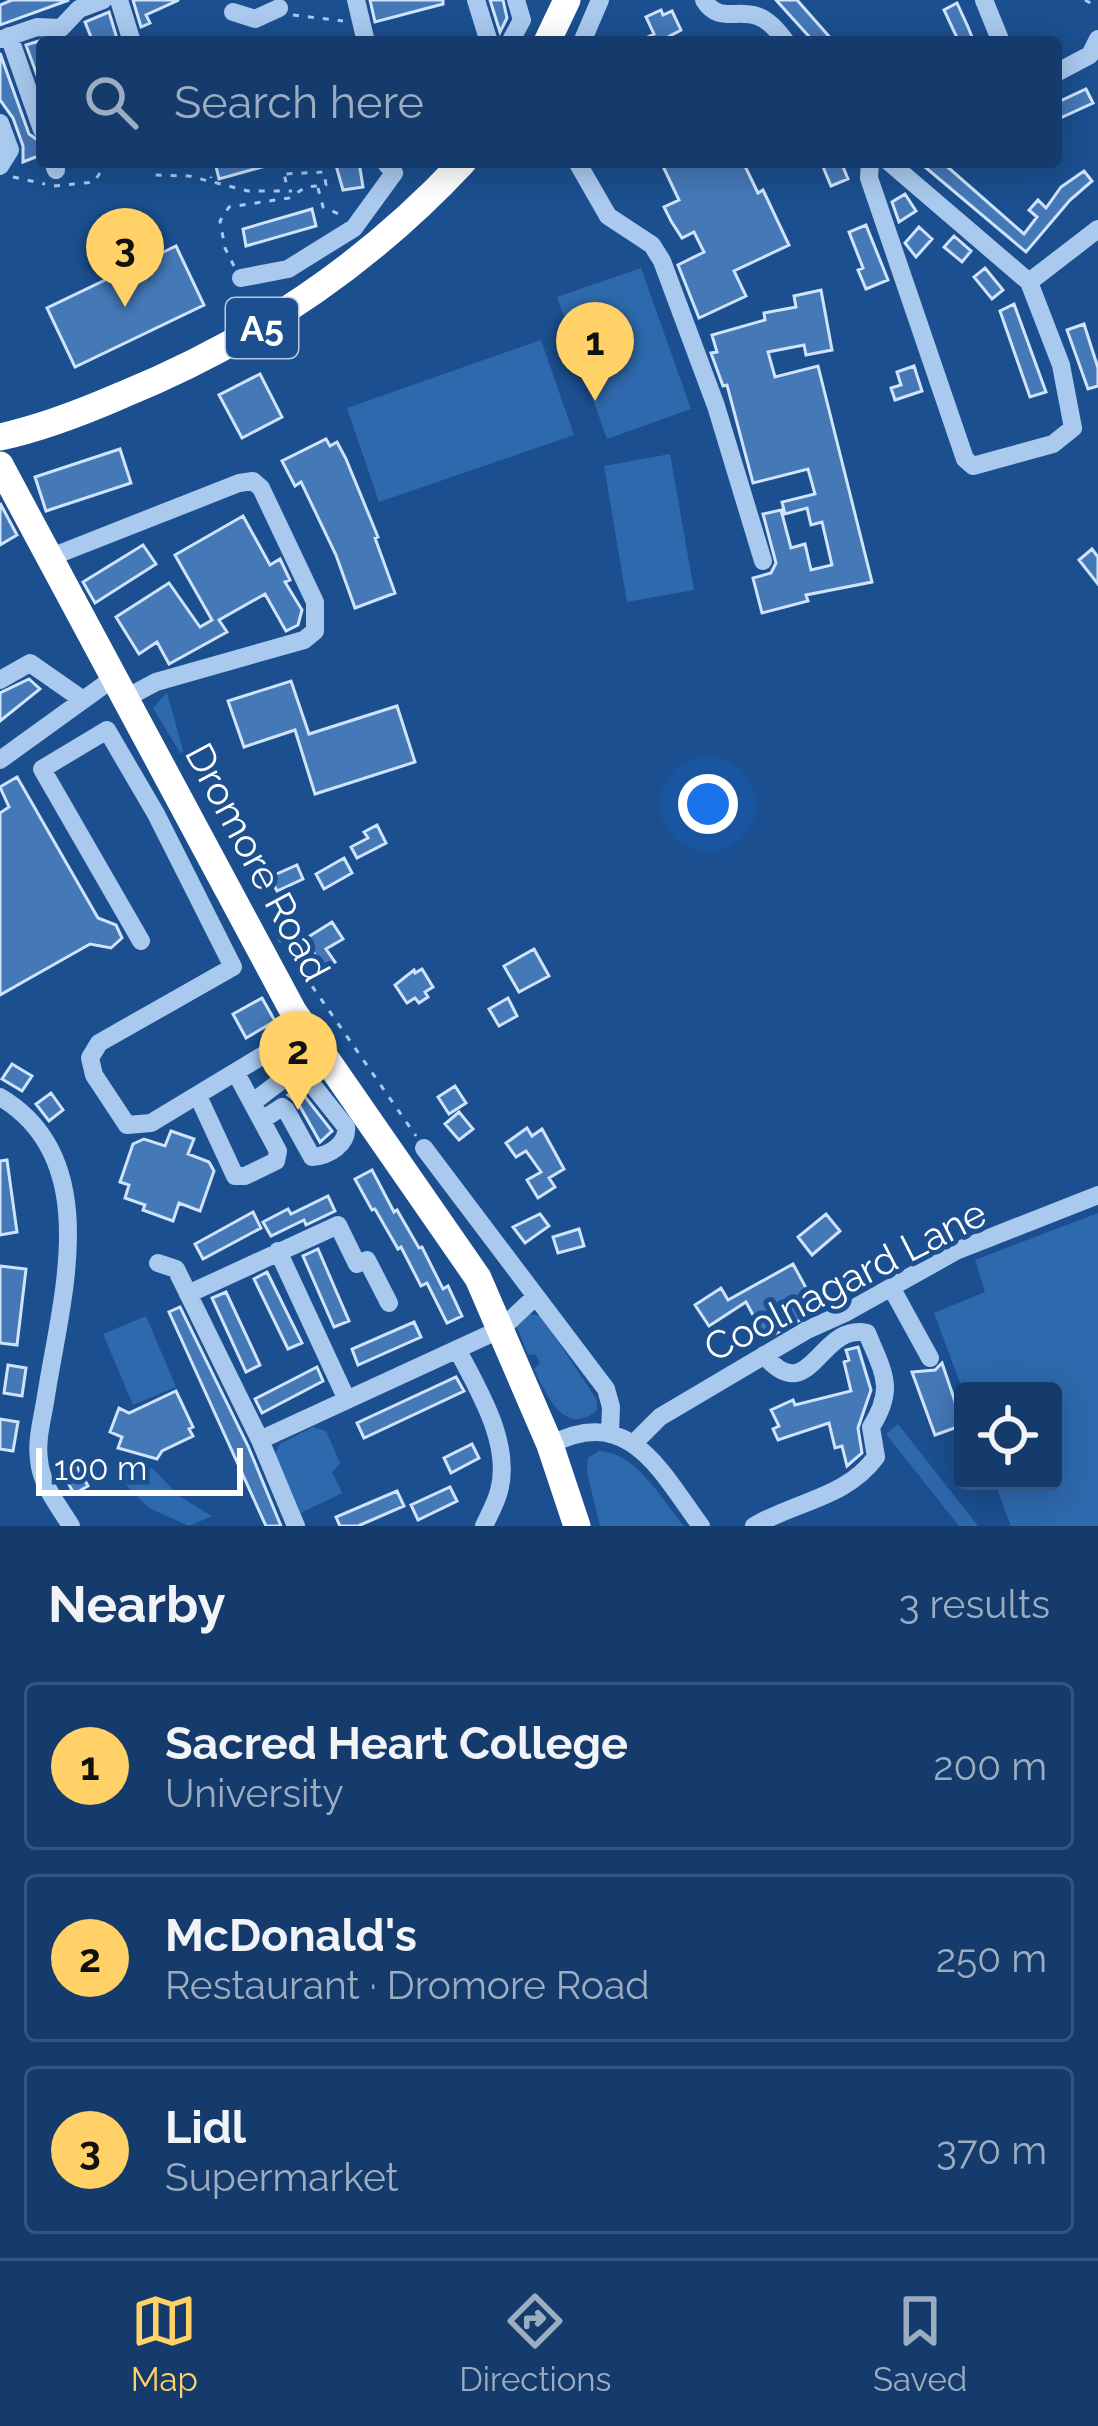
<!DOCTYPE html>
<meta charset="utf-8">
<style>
body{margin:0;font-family:Raleway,sans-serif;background:#1d4271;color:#f1f3f6}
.controls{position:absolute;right:36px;bottom:36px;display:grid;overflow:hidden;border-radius:12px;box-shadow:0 6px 30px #0003}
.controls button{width:108px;height:108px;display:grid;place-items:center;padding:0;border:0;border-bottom:3px solid #33557e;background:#143b6b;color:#f1f3f6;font:60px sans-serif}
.scale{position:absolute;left:36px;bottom:30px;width:207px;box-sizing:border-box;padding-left:12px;border:6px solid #fff;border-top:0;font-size:33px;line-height:42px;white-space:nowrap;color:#fff;-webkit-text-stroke:9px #1b4f8f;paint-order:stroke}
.you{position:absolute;left:708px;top:804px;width:42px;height:42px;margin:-30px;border:9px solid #fff;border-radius:50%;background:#1a73e8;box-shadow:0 0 0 18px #1a73e833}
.badge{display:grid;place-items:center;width:78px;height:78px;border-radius:50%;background:#ffd166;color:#111;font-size:39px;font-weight:700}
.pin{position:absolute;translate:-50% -99px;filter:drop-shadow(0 3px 6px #0008)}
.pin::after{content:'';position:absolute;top:63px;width:42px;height:36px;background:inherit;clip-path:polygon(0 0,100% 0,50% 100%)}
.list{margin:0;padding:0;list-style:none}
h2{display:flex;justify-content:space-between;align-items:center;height:156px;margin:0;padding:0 48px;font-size:51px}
h2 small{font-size:39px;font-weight:400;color:#9dadc1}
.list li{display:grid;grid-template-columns:78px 1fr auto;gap:36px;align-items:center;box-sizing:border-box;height:168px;margin:0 24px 24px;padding:0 24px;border:3px solid #33557e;border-radius:12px}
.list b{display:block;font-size:45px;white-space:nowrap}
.list p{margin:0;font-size:39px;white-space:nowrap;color:#9dadc1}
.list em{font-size:39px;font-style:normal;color:#9dadc1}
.icon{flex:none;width:66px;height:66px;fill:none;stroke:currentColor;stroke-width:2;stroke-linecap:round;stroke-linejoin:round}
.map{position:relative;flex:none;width:1098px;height:1526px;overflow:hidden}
.search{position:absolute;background:#143b6b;box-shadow:0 6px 30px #0003;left:36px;right:36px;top:36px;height:132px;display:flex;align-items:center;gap:30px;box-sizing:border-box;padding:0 42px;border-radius:12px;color:#9dadc1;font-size:45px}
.sheet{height:732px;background:#143b6b}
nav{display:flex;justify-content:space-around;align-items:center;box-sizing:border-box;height:168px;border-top:3px solid #33557e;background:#143b6b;font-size:33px;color:#9dadc1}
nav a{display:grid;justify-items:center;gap:6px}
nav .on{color:#ffd166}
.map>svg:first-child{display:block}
.green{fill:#2e69ad}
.building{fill:#4478b7;stroke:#cfe3fa;stroke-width:3}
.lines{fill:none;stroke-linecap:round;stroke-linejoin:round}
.path{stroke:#a9c9ee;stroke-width:3;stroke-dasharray:6 9;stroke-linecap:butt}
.minor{stroke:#a9c9ee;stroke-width:18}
.highway{stroke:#fff;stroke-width:27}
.labels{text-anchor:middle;stroke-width:10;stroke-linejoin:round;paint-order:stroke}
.shield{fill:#1b4f8f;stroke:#bbcadd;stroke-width:3}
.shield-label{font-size:36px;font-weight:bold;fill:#fff}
.street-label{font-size:39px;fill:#fff;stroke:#1b4f8f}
</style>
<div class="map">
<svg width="1098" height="1526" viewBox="0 0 1098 1526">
<rect width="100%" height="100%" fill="#1b4f8f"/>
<!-- green -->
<path class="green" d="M641 268 691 409 607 439 557 297Z
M541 340 574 435 379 502 347 408Z
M670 454 694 590 627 602 604 466Z
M167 693 187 764 153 708Z
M1098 1213V1526H1011L994 1481H1053V1391H963L934 1313 985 1292 975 1260Z
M526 1313 541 1316 597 1400V1410C564 1438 546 1394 534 1369L540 1363 535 1354 528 1355 515 1322Z
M146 1316 176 1387 133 1405 103 1334Z
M898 1424 978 1526H959L886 1434Z
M313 1427 326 1431 340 1463 332 1472 342 1493 301 1513 275 1454 280 1444Z
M599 1451C636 1452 662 1500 684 1526H600L587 1472 588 1458Z
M126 1468H152L179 1496 212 1516 189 1526 149 1508 119 1478 117 1472Z"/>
<!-- building -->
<path class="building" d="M12 0H69L0 25V5Z
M133 0H179L146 15 150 23 141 27Z
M370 0H443V4L375 22Z
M490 0H503L507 18 500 32Z
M776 0H797L834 42H814Z
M957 3 968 27 974 42H959L944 10Z
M661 10 663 15 672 11 681 30 668 37 670 42H637L654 34 646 17Z
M109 12 118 42H93L85 22Z
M39 41 42 44V89L26 45Z
M0 53 29 134 42 143 41 155 23 162V146L13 118 0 100Z
M1086 89 1093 103 1056 120V103Z
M215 162H269V165L219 179Z
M335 162H359L363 187 343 190Z
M661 162H743L758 193 763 190 789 245 734 271 746 296 699 318 678 265 704 252 694 232 682 238 671 221 664 207 679 200Z
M821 162H841L848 179 831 186Z
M919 162H942L1024 234 1037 217 1029 210 1038 200 1046 208 1061 187 1084 171 1092 181 1070 200 1026 252Z
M905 194 916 211 899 222 892 202Z
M312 209 316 226 246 246 243 229Z
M866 225 888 280 866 289 858 270 863 268 849 232Z
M919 227 932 239 916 257 905 243Z
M954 236 971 251 962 262 944 247Z
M176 246 204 305 75 367 47 308Z
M985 268 1003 290 992 299 974 277Z
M821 290 832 350 806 355 804 345 768 352 775 377 818 366 872 582 806 595 808 601 762 613 753 578 771 573 776 563 763 514 781 510 791 548 805 544 811 570 832 565 822 522 811 525 807 508 785 514 782 502 815 494 808 469 753 483 727 385 723 386 711 353 717 352 712 335 765 320 764 313 796 307 794 296Z
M1014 304 1046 392 1030 397 1000 311Z
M1084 324 1098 368V386L1088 389 1067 330Z
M914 366 922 391 895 400 891 388 901 385 897 372Z
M260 374 282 417 242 438 219 395Z
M326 439 330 446 337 442 346 459 378 537 375 538 395 593 355 608 336 555 301 482 295 486 282 461Z
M120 449 131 483 46 511 35 477Z
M0 503 17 535 0 545Z
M243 516 270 565 280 559 290 580 285 582 302 610 298 625 286 631 265 594 219 620 227 632 169 664 157 642 139 654 116 617 169 583 200 627 212 620 175 555Z
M143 545 156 564 95 603 83 582Z
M1092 549 1098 557V584L1079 560Z
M29 679 40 689 0 721V693Z
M291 681 309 734 397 706 415 762 315 794 295 730 244 747 228 701Z
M17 777 98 918 116 925 122 938 111 948 90 944 0 995V813L9 807 0 787Z
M377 825 386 843 357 858 351 847 368 838 364 832Z
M344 858 352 873 324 889 316 874Z
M297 865 303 879 277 891 270 877Z
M332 922 343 939 326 949 335 962 324 969 305 939Z
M534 949 549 976 519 992 504 966Z
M422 969 433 987 425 992 428 997 419 1003 415 998 407 1003 395 985 414 970 415 973Z
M262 998 275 1021 246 1038 233 1014Z
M508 998 517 1016 499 1026 489 1009Z
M12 1064 32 1076 22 1091 2 1079Z
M455 1086 466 1103 449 1114 438 1097Z
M299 1089 332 1131 320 1142 298 1103 288 1095Z
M51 1093 63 1110 49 1121 36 1104Z
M459 1112 473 1129 459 1140 445 1124Z
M527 1128 532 1136 542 1129 564 1169 549 1178 555 1187 538 1198 527 1180 541 1172 526 1151 516 1157 506 1143Z
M171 1131 194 1139 188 1154 209 1162 214 1171 200 1211 179 1203 173 1221 143 1210 145 1205 125 1198 129 1185 120 1182 133 1144 144 1139 165 1146Z
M7 1160 17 1232 0 1235V1161Z
M372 1170 394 1212 397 1210 419 1248 422 1247 443 1289 448 1286 462 1316 447 1323 427 1283 421 1286 401 1247 398 1249 375 1209 372 1210 355 1179Z
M328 1196 335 1211 306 1225 304 1220 271 1236 263 1222 288 1209 291 1214Z
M253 1212 261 1228 203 1259 195 1244Z
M540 1214 549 1226 525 1243 513 1227Z
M826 1214 840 1231 812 1255 798 1237Z
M579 1229 584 1246 558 1253 553 1237Z
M318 1249 349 1321 334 1327 303 1256Z
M793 1264 818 1310 766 1339 746 1302 709 1326 695 1305 721 1288 728 1300Z
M0 1266 26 1269 17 1345 0 1343Z
M267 1272 302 1343 288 1349 254 1279Z
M226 1292 260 1365 246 1372 212 1298Z
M180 1307 248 1446 281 1526H266L169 1312Z
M414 1322 421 1337 358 1365 352 1349Z
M858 1347 871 1390 858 1428 862 1453 847 1466 842 1446 835 1448 829 1423 778 1440 773 1429 779 1426 771 1410 793 1400 795 1405 851 1391 844 1362 849 1360 846 1350Z
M942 1363 963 1425 935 1435 912 1372 935 1370Z
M8 1365 26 1368 22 1396 4 1393Z
M317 1367 323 1381 262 1413 255 1399Z
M456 1377 464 1391 364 1438 357 1423Z
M176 1391 193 1427 189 1429 193 1436 162 1451 157 1459 118 1448 122 1437 110 1432 119 1408 129 1413Z
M0 1419 18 1422 13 1451 0 1449Z
M472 1444 479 1458 451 1473 444 1458Z
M75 1463 88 1486 74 1494 58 1464Z
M450 1487 457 1501 418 1520 411 1505Z
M397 1491 404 1506 358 1526H340L336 1517Z"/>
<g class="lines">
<!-- path -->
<path class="path" d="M1085 0 1098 7
M293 15 343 21
M439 42 463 37
M149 162 155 175 189 176 248 191H292
M208 162 211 178
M281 162 287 186
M13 177 45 184
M54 186 94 182 107 162
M318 188 323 207 341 215
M234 266 225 248 220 221 229 207 289 198 306 187 326 185 324 172 284 174
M278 937 416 1136"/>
<!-- minor -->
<path class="minor" d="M119 0 132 42
M356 0 366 42
M476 0 489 42
M704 0C718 23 736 9 757 16 769 20 779 32 786 42
M984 0 1001 42
M233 12 255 19 279 8
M61 28 79 9 103 0
M9 36 42 130
M2 39 37 27 61 28
M510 42 522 20 516 0
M582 42 600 0
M1056 73 1090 55 1098 39
M0 123 10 150 0 166
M53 162 56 170
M577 162 608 216 652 245 662 261 716 406 763 561
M870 162 869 178 965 459 973 466 1053 444 1073 428 1061 365 1029 282 889 162
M241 278 288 269 354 228 394 173 385 162
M1029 282 1098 229
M51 557 239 483 253 481 261 488 315 602V631L304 640 156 682 126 698
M0 680 30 663 83 700
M0 760 115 677
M141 941 42 769 107 730 156 814 233 967 99 1043 90 1058 94 1075 127 1125 151 1123 305 1030
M198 1096 235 1176H245L276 1161 278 1151 236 1073
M0 1097C105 1159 61 1299 46 1396 43 1417 36 1439 39 1460 41 1485 59 1506 71 1526
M253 1102 286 1077 303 1073 346 1127C348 1144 329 1156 312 1157L286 1110 282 1107 262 1120
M424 1148 606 1389 611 1407 610 1433
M278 1251 347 1400
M158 1263 176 1269 260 1440
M891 1287 930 1358
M188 1294 338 1225 357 1264 367 1260 389 1303
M457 1349C478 1389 512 1444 499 1491 496 1503 489 1515 484 1526
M635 1442 660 1417 807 1330 847 1312 956 1251 1098 1195
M550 1445C629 1403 661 1472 701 1526
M296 1526 260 1440 501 1329 535 1297
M754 1526C796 1501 846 1498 876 1457L871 1427C896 1388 883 1372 867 1333 819 1322 811 1410 764 1355"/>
<!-- highway -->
<path class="highway" d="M547 42 567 0
M0 437C42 428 83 412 122 395 254 341 366 266 463 162
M0 465 293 1011 478 1278 550 1445 577 1526"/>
</g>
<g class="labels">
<!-- shield labels -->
<rect class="shield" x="226" y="298" width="72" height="60" rx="9"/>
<g class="shield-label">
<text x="262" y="341">A5</text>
</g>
<!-- street labels -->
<g class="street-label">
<text transform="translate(258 862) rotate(62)" y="14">Dromore Road</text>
<text transform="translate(845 1280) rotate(-27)" y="14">Coolnagard Lane</text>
</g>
</g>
</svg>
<div class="controls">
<button><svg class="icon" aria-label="locate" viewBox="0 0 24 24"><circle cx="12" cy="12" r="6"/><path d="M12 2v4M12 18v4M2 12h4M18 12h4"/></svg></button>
</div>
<div class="scale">100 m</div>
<div class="you"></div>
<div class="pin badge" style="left:595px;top:401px">1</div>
<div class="pin badge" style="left:298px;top:1110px">2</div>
<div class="pin badge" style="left:125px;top:307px">3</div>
<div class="search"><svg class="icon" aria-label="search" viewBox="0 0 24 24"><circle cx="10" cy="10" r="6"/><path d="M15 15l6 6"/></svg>Search here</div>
</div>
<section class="sheet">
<h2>Nearby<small>3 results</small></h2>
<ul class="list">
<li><span class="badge">1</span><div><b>Sacred Heart College</b><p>University</p></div><em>200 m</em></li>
<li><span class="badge">2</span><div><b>McDonald's</b><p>Restaurant · Dromore Road</p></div><em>250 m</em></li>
<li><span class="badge">3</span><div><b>Lidl</b><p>Supermarket</p></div><em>370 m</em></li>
</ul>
</section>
<nav>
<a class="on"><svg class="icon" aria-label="map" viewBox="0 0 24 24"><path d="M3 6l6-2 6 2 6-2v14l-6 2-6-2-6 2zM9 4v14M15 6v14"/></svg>Map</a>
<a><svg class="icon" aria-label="directions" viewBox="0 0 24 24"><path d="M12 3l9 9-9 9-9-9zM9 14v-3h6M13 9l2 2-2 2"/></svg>Directions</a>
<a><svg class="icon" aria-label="saved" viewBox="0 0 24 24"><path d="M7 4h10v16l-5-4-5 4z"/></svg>Saved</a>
</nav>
